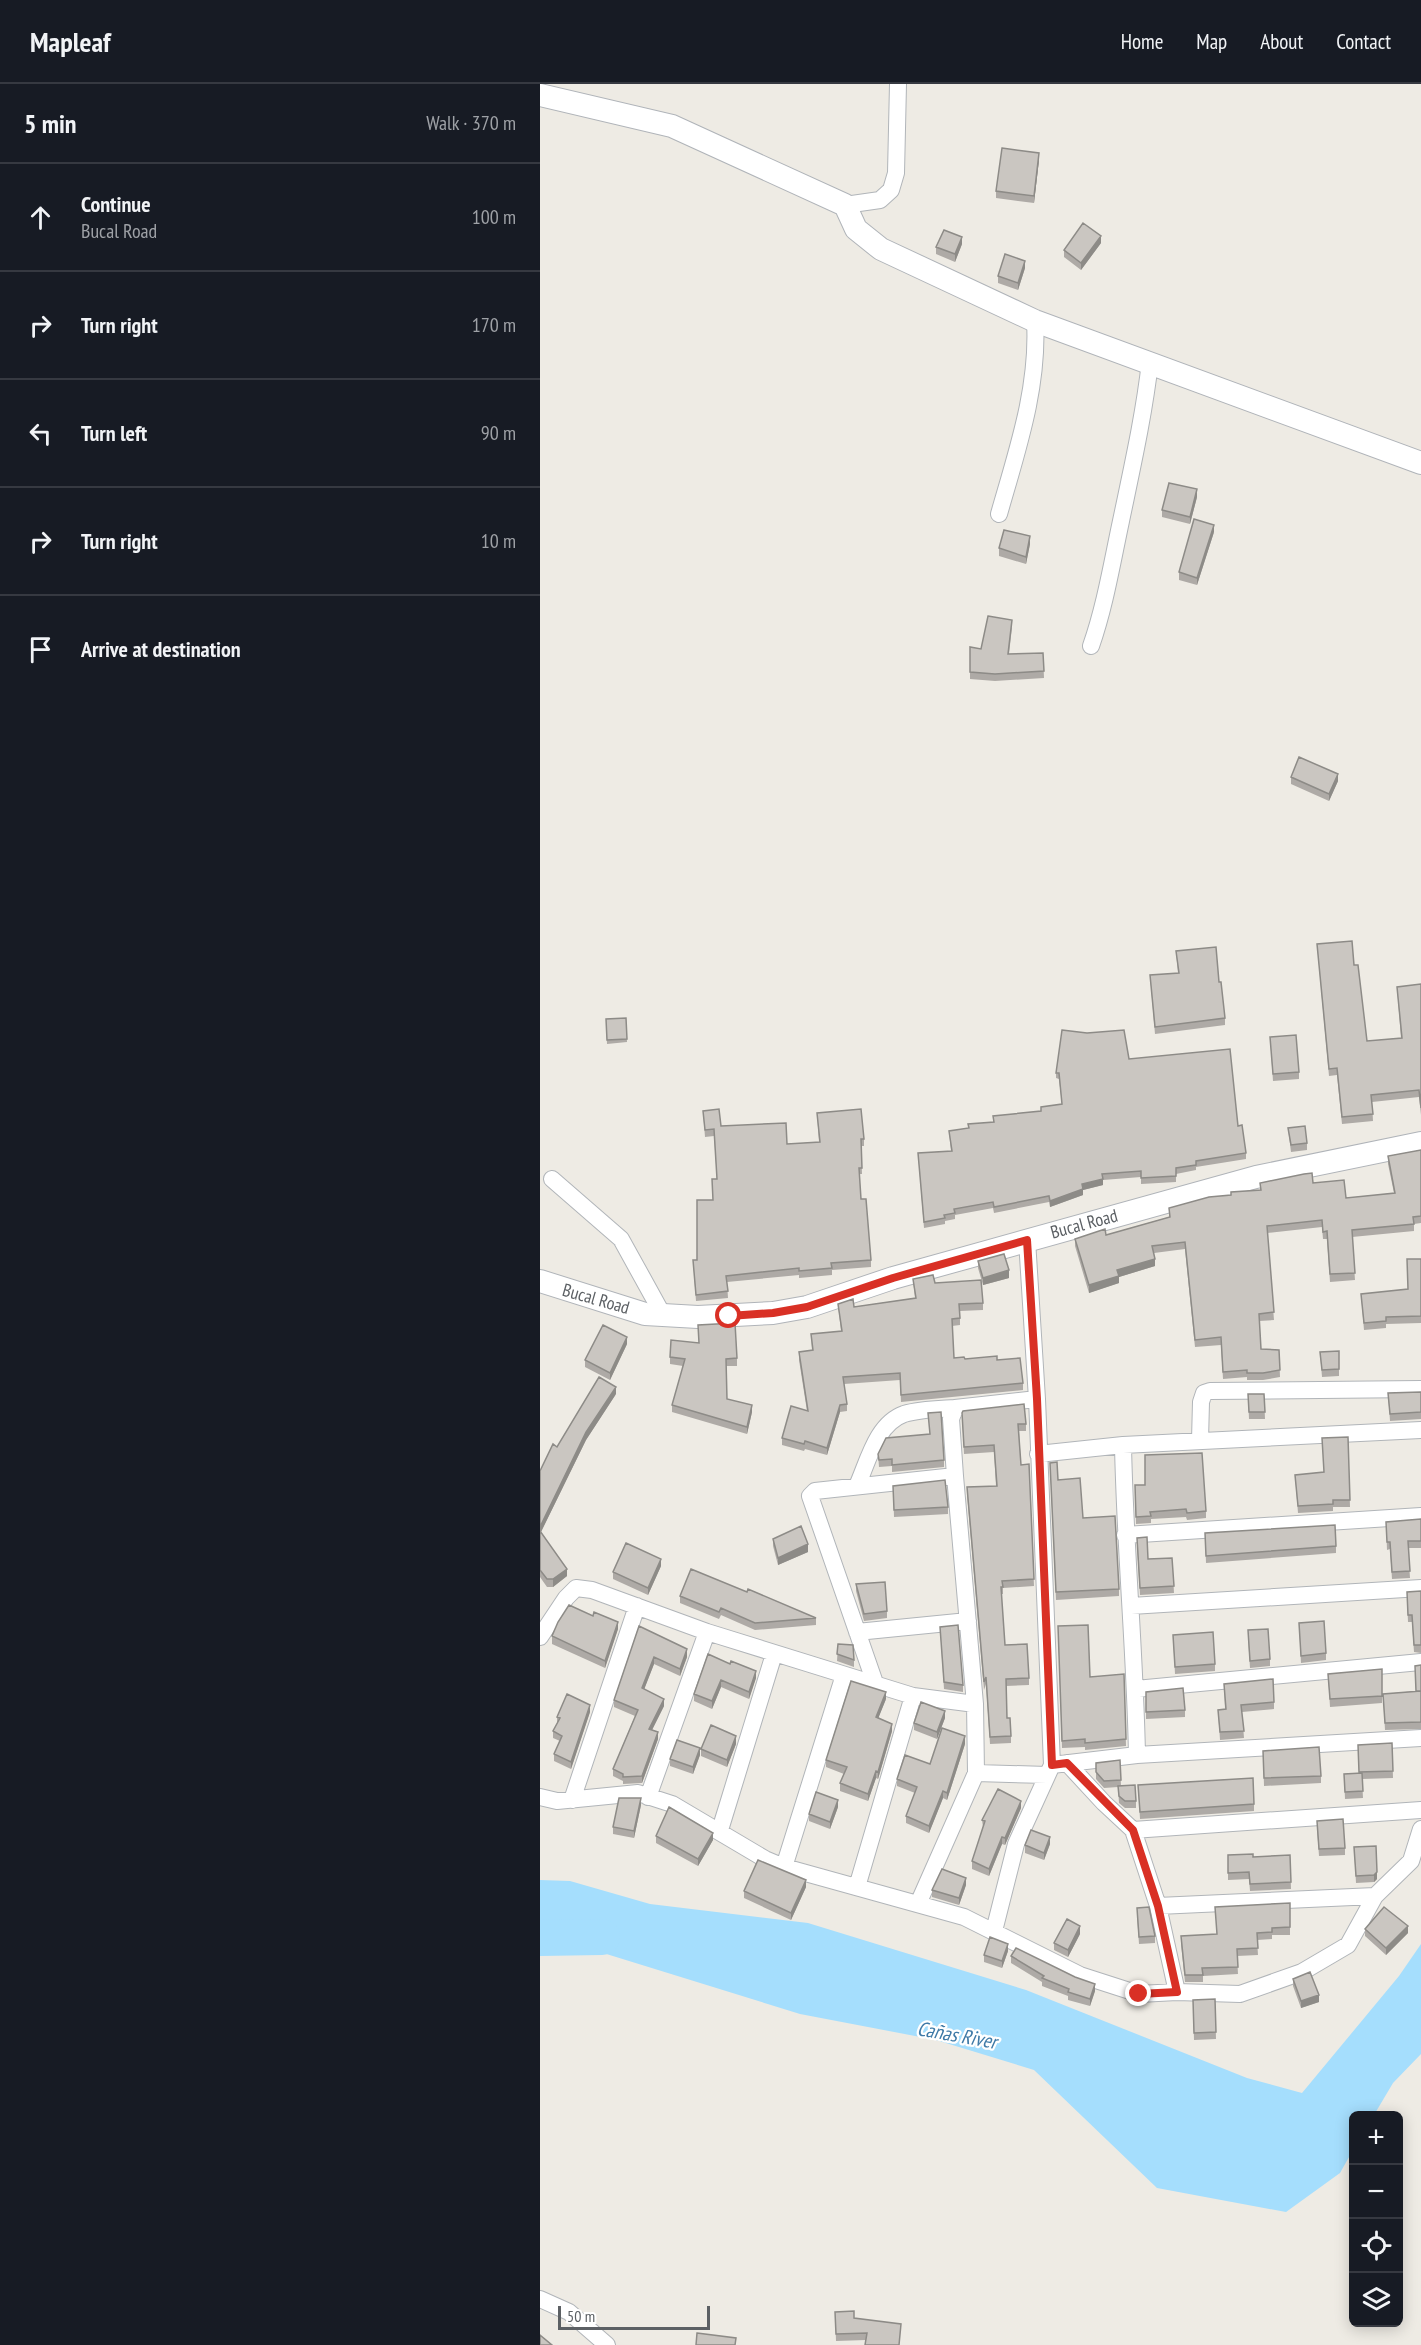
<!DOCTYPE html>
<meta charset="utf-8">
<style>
body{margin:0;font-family:"PT Sans Narrow",sans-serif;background:#20242c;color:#f1f3f6}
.controls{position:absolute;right:18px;bottom:18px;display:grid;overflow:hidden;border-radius:9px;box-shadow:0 3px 15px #0003}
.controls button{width:54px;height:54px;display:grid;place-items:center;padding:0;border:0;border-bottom:2px solid #363941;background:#171b24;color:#f1f3f6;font:30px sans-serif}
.scale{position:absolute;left:18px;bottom:15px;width:152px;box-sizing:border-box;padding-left:6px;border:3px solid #5c6064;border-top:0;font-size:16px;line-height:21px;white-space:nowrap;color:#5c6064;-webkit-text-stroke:4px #fff;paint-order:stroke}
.stop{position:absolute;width:18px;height:18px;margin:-14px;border:4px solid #d93025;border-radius:50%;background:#fff}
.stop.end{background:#d93025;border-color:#fff;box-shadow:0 2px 6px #0008}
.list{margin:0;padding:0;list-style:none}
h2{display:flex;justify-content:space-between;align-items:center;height:78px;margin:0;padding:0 24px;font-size:26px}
h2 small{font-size:20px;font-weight:400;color:#9ea1a6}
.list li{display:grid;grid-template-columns:39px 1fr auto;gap:18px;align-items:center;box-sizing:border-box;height:108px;padding:0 24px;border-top:2px solid #363941}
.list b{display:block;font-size:22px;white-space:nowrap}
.list p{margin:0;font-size:20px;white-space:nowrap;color:#9ea1a6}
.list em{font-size:20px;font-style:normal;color:#9ea1a6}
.icon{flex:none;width:33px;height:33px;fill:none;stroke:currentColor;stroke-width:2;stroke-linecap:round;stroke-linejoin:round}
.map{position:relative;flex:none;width:881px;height:2261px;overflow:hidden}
header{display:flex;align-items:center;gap:36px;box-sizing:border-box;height:84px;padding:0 30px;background:#171b24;border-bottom:2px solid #363941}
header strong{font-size:28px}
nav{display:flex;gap:33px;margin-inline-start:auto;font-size:21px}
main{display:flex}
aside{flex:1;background:#171b24}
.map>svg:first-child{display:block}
.water{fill:#a5defd}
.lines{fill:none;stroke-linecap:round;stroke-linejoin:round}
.river{stroke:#a5defd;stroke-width:36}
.street-casing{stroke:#b1b5b9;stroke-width:18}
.secondary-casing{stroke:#b0b4b9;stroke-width:24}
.street{stroke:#fff;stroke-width:16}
.secondary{stroke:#fff;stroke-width:22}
.wall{fill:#aeaaa6}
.shaded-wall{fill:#8d8b87}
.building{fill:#cac6c1;stroke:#8d8b87;stroke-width:1.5}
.route{stroke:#d93025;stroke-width:8}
.labels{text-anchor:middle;stroke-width:4.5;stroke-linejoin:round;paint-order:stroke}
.street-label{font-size:18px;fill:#5c6064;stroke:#fff}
.water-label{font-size:20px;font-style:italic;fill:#3f7aa7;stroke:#fff}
</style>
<header>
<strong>Mapleaf</strong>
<nav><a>Home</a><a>Map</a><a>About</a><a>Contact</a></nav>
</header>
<main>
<aside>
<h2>5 min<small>Walk · 370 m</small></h2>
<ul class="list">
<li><svg class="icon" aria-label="ahead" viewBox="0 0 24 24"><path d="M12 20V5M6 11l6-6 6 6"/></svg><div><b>Continue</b><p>Bucal Road</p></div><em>100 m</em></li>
<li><svg class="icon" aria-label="right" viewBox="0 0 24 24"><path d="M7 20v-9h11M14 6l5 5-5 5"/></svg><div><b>Turn right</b></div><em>170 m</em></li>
<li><svg class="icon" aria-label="left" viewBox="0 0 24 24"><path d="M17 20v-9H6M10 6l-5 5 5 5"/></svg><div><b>Turn left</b></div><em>90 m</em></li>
<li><svg class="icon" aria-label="right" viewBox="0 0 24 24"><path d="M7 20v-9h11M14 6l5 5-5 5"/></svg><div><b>Turn right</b></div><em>10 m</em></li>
<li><svg class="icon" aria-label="arrive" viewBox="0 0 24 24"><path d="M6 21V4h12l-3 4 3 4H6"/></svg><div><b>Arrive at destination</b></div></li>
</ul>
</aside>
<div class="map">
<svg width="881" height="2261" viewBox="0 0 881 2261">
<rect width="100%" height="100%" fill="#eeebe4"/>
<!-- water -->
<path class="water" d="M0 1796 30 1797 110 1820 268 1839 486 1906 707 1994 762 2009 859 1892 881 1860V1970L853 1999 834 2031 814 2032 813 2066 800 2089 746 2128 617 2104 494 1986 396 1956 260 1930 5 1851H0Z"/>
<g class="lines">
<!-- river -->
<path class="river" d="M0 1854 62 1853"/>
<defs>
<path id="street" d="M305 121 340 116 351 106 356 89 358 0
M459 430C477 367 499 303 495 237
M551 562C565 522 572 479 581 437 592 384 604 331 610 278
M12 1095 81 1155 123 1231
M660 1356 661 1318 664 1309 670 1307 881 1305
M583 1361C585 1465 595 1567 597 1671
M498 1370 583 1361 881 1346
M415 1392 411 1335 415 1324 497 1315
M317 1402C328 1378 336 1340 364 1330 380 1325 399 1325 415 1324
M585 1451 881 1432
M591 1522 881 1504
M317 1548 428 1537
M0 1553 26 1514 36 1504 52 1506 167 1548 373 1612 435 1620
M335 1599 270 1412 275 1407 415 1392 435 1620 436 1689 378 1820
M596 1605 881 1578
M527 1679 564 1719 593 1746 618 1822 637 1908
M512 1681 597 1671 881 1654
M436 1689 507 1691
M0 1713 17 1717 98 1709 132 1720 225 1775 244 1783 424 1833 540 1891 599 1910 637 1908 700 1910 762 1888 808 1861 835 1812 871 1777 881 1745
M108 1713 167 1548
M32 1716 97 1522
M180 1746 234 1570
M593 1746 881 1726
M244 1783 304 1591
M317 1803 373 1612
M618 1822 835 1812
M454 1847 476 1760 512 1681 497 1315 487 1156
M0 2215 29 2228 67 2261"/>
<path id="secondary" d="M0 11 132 42 305 121 316 145 341 165 495 237 881 379
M0 1197 105 1230 158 1233 233 1229 267 1223 353 1194 716 1093 881 1059"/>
</defs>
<!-- street casing -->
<use href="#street" class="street-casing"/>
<!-- secondary casing -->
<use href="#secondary" class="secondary-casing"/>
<!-- street -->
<use href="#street" class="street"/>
<!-- secondary -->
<use href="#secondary" class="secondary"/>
</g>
<!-- wall -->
<path class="wall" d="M499 76 494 119 456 114V107Z
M561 159 541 186 524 173V166Z
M422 160 415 178 396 170V163Z
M485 184 478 206 458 199V192Z
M657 413 650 440 622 433V426Z
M674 448 657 501 639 496V488Z
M490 460 486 480 459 472V464Z
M472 543 469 570 503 569 504 594 455 597 430 595V563L441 565Z
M751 693 798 697 789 717 751 700Z
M777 860 814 881 827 957 861 954 857 903 881 900V1031L879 1013 832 1018 833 1037 802 1040 797 991 789 992Z
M636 867 679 898 685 934V941L615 950 610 891 638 889Z
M86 934 87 958 67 960 66 935Z
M730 953 759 988V995L733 997Z
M589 975 698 1042 706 1069V1075L656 1083V1086L636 1090V1098L601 1100V1093L563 1096V1101L543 1106V1111L510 1123 509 1118 454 1129 453 1124 415 1131V1135L405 1137V1140L384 1144 378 1069 411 1067 409 1047 429 1044 453 1038V1032L501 1027 522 1020 519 995 516 994V989Z
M163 1027 181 1042 247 1060 279 1058 277 1029 324 1055V1062H321L322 1090H319L321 1115 331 1176V1183L292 1186V1191L259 1194V1191L187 1198 188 1214 156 1217 153 1176H157L173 1116 172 1095H177L174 1052 165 1053Z
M748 1044 767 1059V1066L751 1068Z
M881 1066V1139L874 1140V1147L812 1153 815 1196 790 1198 787 1155H783L782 1143 727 1149 734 1236 719 1237 721 1265 739 1266 740 1293 723 1296H707V1293L683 1295 681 1261 655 1263 645 1165 614 1169 615 1182 579 1193V1199L549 1209 535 1162V1155L566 1151 629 1133V1124L720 1106V1099H773L806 1114 854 1109 848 1080V1072Z
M881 1175V1239L846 1240V1244L824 1246 821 1210 868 1205Z
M438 1177 469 1194 443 1201 438 1184Z
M373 1195 395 1199 443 1219V1226L420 1227V1241L412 1242 414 1274 425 1275 457 1276 483 1299V1306L361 1318 360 1296 304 1300 307 1320V1327L300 1328 287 1371 265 1365 264 1367 242 1361V1354L267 1327 259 1276V1268L272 1267 271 1250 301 1247 298 1220 314 1223 375 1214Z
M87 1260 70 1296 45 1283V1276Z
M799 1267V1292L782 1293 780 1268Z
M130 1273 197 1274V1282H186L187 1315 212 1328 207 1350 132 1328V1321L143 1282 130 1280Z
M881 1308V1335L850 1337 848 1309Z
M76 1310 46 1356 1 1448 27 1492 13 1503H7L0 1493V1387L17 1363Z
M708 1310H724L725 1335H709Z
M422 1329 486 1340V1347H479L481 1381 489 1380 494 1502 463 1504V1510H461L465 1561 489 1594V1601L466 1602 467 1634 471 1652V1659L450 1660 446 1600 444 1606 427 1410V1403L456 1402 454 1368 424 1370Z
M808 1353 810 1423H793V1427L758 1429 755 1391 783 1388Z
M338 1370 404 1376V1383L352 1388V1382L339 1383Z
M510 1379 518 1396 543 1434 579 1505V1512L516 1516Z
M595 1401 666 1427V1434L647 1436 646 1433 611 1435V1439L596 1440Z
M353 1402 408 1423V1430L354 1433Z
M881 1435V1464H868L870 1494 852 1495 850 1465 847 1466 846 1438Z
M665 1449 796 1462V1469L666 1479Z
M233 1455 268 1468 238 1481 233 1462Z
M597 1461 608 1475 632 1474 634 1509 600 1511Z
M121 1482 108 1511 73 1495V1488Z
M316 1500 347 1527V1534L324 1537 316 1507Z
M881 1507V1569L874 1568 872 1538H868L867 1515Z
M207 1508 276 1534V1541L215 1546 181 1531 179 1535 140 1519V1512Z
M759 1539 786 1569V1576L761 1579Z
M99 1542 147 1573 140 1592 114 1580 104 1605 124 1622 112 1646 118 1655 102 1699 83 1700V1697L73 1692V1685L95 1632 74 1623V1616Z
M518 1542 550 1593 584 1590 586 1662 545 1666V1663L522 1664Z
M400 1543 423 1601V1608L404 1605Z
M78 1545 65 1584 12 1560V1552Z
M633 1551 675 1580V1587L635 1590Z
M708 1553 730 1575V1582L710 1584Z
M298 1560 314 1576V1583L297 1577Z
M168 1570 216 1594 209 1615 181 1603 172 1625 154 1617V1610Z
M881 1581V1645L845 1646 843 1610 876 1607Z
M842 1585V1619L790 1623 788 1590Z
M684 1600 734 1618V1625L702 1628 704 1654 680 1656 678 1626 685 1625Z
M606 1608 645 1626V1633L606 1635Z
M346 1615 338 1634 352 1647 338 1695 336 1694 328 1717 300 1707V1699L304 1690 286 1683V1676Z
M50 1628 31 1685 14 1677V1670L20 1657 13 1654V1647L17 1640V1633Z
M405 1634 397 1655 374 1646V1639Z
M852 1659 853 1694 822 1695 823 1714 805 1715 804 1690 819 1689 818 1661Z
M196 1660 187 1683 161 1672V1665Z
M425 1660 407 1716 403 1714 389 1749 366 1739V1732L375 1709 357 1702V1695L390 1680Z
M723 1667 781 1692V1699L724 1702Z
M160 1671 153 1690 130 1682V1675Z
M580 1676 581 1702 596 1717V1724H585L579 1719 578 1703 564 1704 556 1695V1679Z
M598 1701 714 1720V1727L600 1735Z
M101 1721 94 1754 73 1750V1743Z
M298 1723 290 1745 269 1737V1730Z
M481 1724 465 1761 462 1760 449 1792 432 1785V1777L443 1743 442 1736Z
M777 1744 805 1764V1771L779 1772Z
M116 1752 173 1756 158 1782 116 1759Z
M510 1760 504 1776 485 1769V1761Z
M814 1763 837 1795 834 1798 816 1799Z
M688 1771 713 1773 750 1771 751 1805 710 1807 709 1795 688 1796Z
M426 1801 419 1821 392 1813V1806Z
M266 1803 251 1836 204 1814V1807Z
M750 1819V1851H732V1855L717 1856 718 1871 697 1872 698 1890 663 1892V1898H645L641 1860V1852L677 1850 675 1823Z
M597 1831 615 1852V1859L599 1860Z
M825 1845 868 1849 846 1871 825 1852Z
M540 1850 528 1873 514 1866V1859Z
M468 1867 462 1884 444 1878V1871Z
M471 1872 555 1907 550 1922 528 1916V1912L502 1902V1898L471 1879Z
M753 1895 779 1918 761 1924 753 1902Z
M675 1915 676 1955 654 1956 653 1916Z
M295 2228 314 2234 361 2247 326 2256 296 2257Z"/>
<!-- shaded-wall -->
<path class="shaded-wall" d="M499 69V76L494 119V112Z
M561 152V159L541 186V179Z
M422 153V160L415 178V170Z
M485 177V184L478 206V199Z
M657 405V413L650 440V433Z
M674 441V448L657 501V494Z
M490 452V460L486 480V473Z
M798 690V697L789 717V710Z
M563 1095V1101L543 1106V1111L510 1123V1117L542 1100Z
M615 1175V1182L579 1193V1199L549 1209V1201L577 1186Z
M469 1186V1194L443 1201V1194Z
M87 1253V1260L70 1296V1289Z
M76 1303V1310L46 1356 0 1450V1443L46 1348Z
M212 1321V1328L207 1350V1343Z
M300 1321V1328L287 1371V1364Z
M268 1460V1468L238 1481V1474Z
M121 1475V1482L108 1511V1504Z
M27 1485V1492L13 1503V1495Z
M78 1538V1545L65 1584V1577Z
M147 1565V1573L140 1592V1585Z
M114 1573V1580L102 1611V1604Z
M216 1587V1594L209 1615V1608Z
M181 1596V1603L172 1625V1617Z
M346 1608V1615L336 1640V1633Z
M124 1615V1622L109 1652V1645Z
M50 1621V1628L31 1685V1678Z
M405 1627V1634L397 1655V1648Z
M352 1640V1647L338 1695V1688Z
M118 1648V1655L102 1699V1692Z
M196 1652V1660L187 1683V1676Z
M425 1652V1660L407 1716V1709Z
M160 1664V1671L153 1690V1683Z
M336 1687V1694L328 1717V1710Z
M403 1707V1714L389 1749V1742Z
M101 1714V1721L94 1754V1747Z
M298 1716V1723L290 1745V1738Z
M481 1717V1724L465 1761V1754Z
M173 1749V1756L158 1782V1775Z
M462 1753V1760L449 1792V1785Z
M510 1753V1760L504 1776V1769Z
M837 1788V1795L834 1798V1791Z
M426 1794V1801L419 1821V1814Z
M266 1796V1803L251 1836V1829Z
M540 1842V1850L528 1873V1866Z
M868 1842V1849L846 1871V1864Z
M468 1860V1867L462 1884V1877Z
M555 1900V1907L550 1922V1915Z
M779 1911V1918L761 1924V1917Z"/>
<!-- building -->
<path class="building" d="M462 64 499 69 494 112 456 107Z
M543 139 561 152 541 179 524 166Z
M404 146 422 153 415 170 396 163Z
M465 170 485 177 478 199 458 192Z
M629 399 657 405 650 433 622 426Z
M654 435 674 441 657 494 639 488Z
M464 446 490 452 486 473 459 464Z
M448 532 472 536 468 570 503 569 504 587 455 590 430 588V563L441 565Z
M759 673 798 690 789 710 751 693Z
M812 857 814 881H818L827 957 862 954 857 903 881 900V1024L879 1006 831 1011 833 1030 802 1033 797 984 789 985 777 860Z
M676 863 679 898H681L685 934 615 943 610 891 639 889 636 867Z
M86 934 87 955 67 956 66 935Z
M522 946 547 949 584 946 589 975 690 965 698 1042 702 1041 706 1069 656 1077V1081L636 1084V1092L601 1094V1087L562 1090 563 1095 542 1100 543 1105 510 1117 509 1112 454 1123 453 1118 414 1125 415 1129 404 1131 405 1134 384 1138 378 1069 412 1067 409 1047 429 1044 428 1040 454 1038 453 1032 501 1027V1023L522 1020 519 989H516Z
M756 951 759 988 733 990 730 953Z
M179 1025 181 1042 246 1039 247 1060 280 1058 277 1029 321 1025 324 1055H321L322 1084H319L321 1115H326L331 1176 291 1179 292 1184 259 1187V1184L186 1192 188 1207 156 1211 153 1176H157V1116H173L172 1095H177L174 1045 165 1046 163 1027Z
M765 1042 767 1059 751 1061 748 1044Z
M881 1066V1132L873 1133 874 1140 812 1146 815 1189 790 1190 787 1147 783 1148 782 1136 727 1142 734 1228 719 1230 721 1265 739 1266 740 1286 723 1289H707V1286L683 1288 681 1253 655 1256 645 1158 612 1162 615 1175 577 1186 579 1192 549 1201 535 1155 565 1145 566 1151 630 1133 629 1124 669 1113 691 1111V1108L721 1106 720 1099 764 1090 772 1089 773 1099 804 1096 806 1114 855 1109 848 1072Z
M464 1170 469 1186 443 1194 438 1177Z
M867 1175H881V1232L846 1233V1237L824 1239 821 1210 868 1205Z
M393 1191 395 1199 441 1196 443 1219 419 1220 420 1234 412 1235 414 1274 424 1273 425 1275 457 1272V1276L480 1274 483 1299 361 1311 360 1289 303 1293 307 1320 300 1321 287 1364 265 1357 264 1360 242 1354 251 1322 268 1327 259 1268 273 1266 271 1250 302 1247 298 1220 313 1215 314 1223 376 1214 373 1195Z
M195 1239 197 1274 186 1275 187 1315 212 1321 207 1343 132 1321 145 1275 130 1273 131 1256 159 1259 158 1241Z
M63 1241 87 1253 70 1289 45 1276Z
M799 1267V1285L782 1286 780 1268Z
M59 1293 76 1303 46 1348 0 1443V1387L13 1360 17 1363Z
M881 1308V1328L850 1330 848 1309Z
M708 1310H724L725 1328H709Z
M484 1320 486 1340H478L481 1381 489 1380 494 1495 462 1497 463 1503H461L465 1561 487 1560 489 1594 466 1595 467 1634H470L471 1652 450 1653 446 1593 444 1598 427 1403 457 1402 454 1361 424 1363 422 1329 423 1327Z
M401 1328 404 1376 352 1381V1375L339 1376 338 1370 346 1354 390 1350 388 1329Z
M808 1353 810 1416H793V1420L758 1422 755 1391 784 1388 782 1354Z
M662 1369 666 1427 647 1429 646 1425 610 1428 611 1432 596 1433 595 1401H605V1371Z
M517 1378 518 1396 540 1394 543 1434 575 1432 579 1505 516 1508 510 1379Z
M405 1396 408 1423 354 1426 353 1402Z
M881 1435V1457H868L870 1487 852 1488 850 1458H847L846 1438Z
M795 1441 796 1462 666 1472 665 1449Z
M261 1442 268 1460 238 1474 233 1455Z
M0 1447 27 1485 13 1495H7L0 1486Z
M607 1453 608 1475 632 1474 634 1502 600 1504 597 1454Z
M86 1459 121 1475 108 1504 73 1488Z
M151 1485 207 1508 208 1505 276 1534 215 1539 181 1524 179 1528 140 1512Z
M345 1498 347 1527 324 1530 316 1500Z
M881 1507V1561H874L872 1531H868L867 1508Z
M29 1521 53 1532 54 1528 78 1538 65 1577 12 1552 18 1538Z
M784 1537 786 1569 761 1572 759 1539Z
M418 1541 423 1601 404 1598 400 1543Z
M548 1541 550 1593 584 1590 586 1655 545 1659V1655L522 1657 518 1542Z
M99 1542 147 1565 140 1585 114 1573 102 1604 124 1615 109 1645 118 1648 102 1692 83 1693V1690L73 1685 98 1626 74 1616Z
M728 1545 730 1575 710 1577 708 1546Z
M673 1548 675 1580 635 1583 633 1551Z
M298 1560 313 1561 314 1576 297 1570Z
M168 1570 190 1580 191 1577 216 1587 209 1608 181 1596 172 1617 154 1610Z
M881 1581V1607H876L875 1582Z
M842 1585V1612L790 1615 788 1590Z
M733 1595 734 1618 701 1621 704 1647 680 1648 678 1626 686 1625 684 1600Z
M311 1597 346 1608 336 1633 352 1640 338 1688 336 1687 328 1710 300 1699 307 1683 286 1676Z
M643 1604 645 1626 606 1628V1608Z
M881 1607V1638L845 1639 843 1610Z
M27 1610 50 1621 31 1678 14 1670 22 1652 13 1647 20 1634 17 1633Z
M381 1618 405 1627 397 1648 374 1639Z
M171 1641 196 1652 187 1676 161 1665Z
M402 1644 425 1652 407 1709 403 1707 389 1742 366 1732 377 1703 357 1695 365 1671 390 1680Z
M137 1656 160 1664 153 1683 130 1675Z
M852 1659 853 1687 819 1688 818 1661Z
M779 1663 781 1692 724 1694 723 1667Z
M580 1676 581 1696 564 1697 556 1688V1679Z
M822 1689 823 1707 805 1708 804 1690Z
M713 1694 714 1720 600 1728 598 1701Z
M595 1701 596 1717H585L579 1712 578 1702Z
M458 1705 481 1717 465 1754 462 1753 449 1785 432 1777 445 1737 442 1736Z
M276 1708 298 1716 290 1738 269 1730Z
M79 1714H101L94 1747 73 1743Z
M129 1723 173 1749 158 1775 116 1752Z
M803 1735 805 1764 779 1765 777 1737Z
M491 1746 510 1753 504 1769 485 1761Z
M836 1762 837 1788 834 1791 816 1792 814 1763Z
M713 1770V1773L750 1771 751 1798 710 1800 709 1788 688 1789V1771Z
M218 1776 266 1796 251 1829 204 1807Z
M402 1785 426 1794 419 1814 392 1806Z
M750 1819V1843L732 1844V1848L717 1849 718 1864 697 1865 698 1883 662 1884 663 1891H645L641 1852 677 1850 675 1823Z
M609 1823 615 1852 599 1853 597 1824Z
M844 1823 868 1842 846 1864 825 1845Z
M527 1835 540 1842 528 1866 514 1859Z
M450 1853 468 1860 462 1877 444 1871Z
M476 1864 535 1893 555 1900 550 1915 528 1908 529 1905 502 1894 504 1892 471 1872Z
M770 1888 779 1911 761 1917 753 1895Z
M675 1915 676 1948 654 1949 653 1916Z
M314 2227V2234L361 2240 359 2261H325L327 2249 296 2250 295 2228Z
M157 2249 196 2254 195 2261H156Z
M0 2251 12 2261H0Z"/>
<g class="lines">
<!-- route -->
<path class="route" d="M189 1232 233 1229 267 1223 353 1194 487 1156 497 1315 512 1681 527 1679 593 1746 618 1822 637 1908 599 1910"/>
</g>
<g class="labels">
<!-- street labels -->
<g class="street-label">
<text transform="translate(544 1140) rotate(-15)" y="6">Bucal Road</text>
<text transform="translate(56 1215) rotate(16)" y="6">Bucal Road</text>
</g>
<!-- water labels -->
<g class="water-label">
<text transform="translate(417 1951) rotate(10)" y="7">Cañas River</text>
</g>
</g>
</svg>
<div class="controls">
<button>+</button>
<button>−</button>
<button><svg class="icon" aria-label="locate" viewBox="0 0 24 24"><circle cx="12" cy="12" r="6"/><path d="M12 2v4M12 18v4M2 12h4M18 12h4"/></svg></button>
<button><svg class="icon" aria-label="layers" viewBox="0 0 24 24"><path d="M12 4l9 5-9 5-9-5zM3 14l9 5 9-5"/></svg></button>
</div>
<div class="scale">50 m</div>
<div class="stop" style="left:189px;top:1232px"></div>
<div class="stop end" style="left:599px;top:1910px"></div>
</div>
</main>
